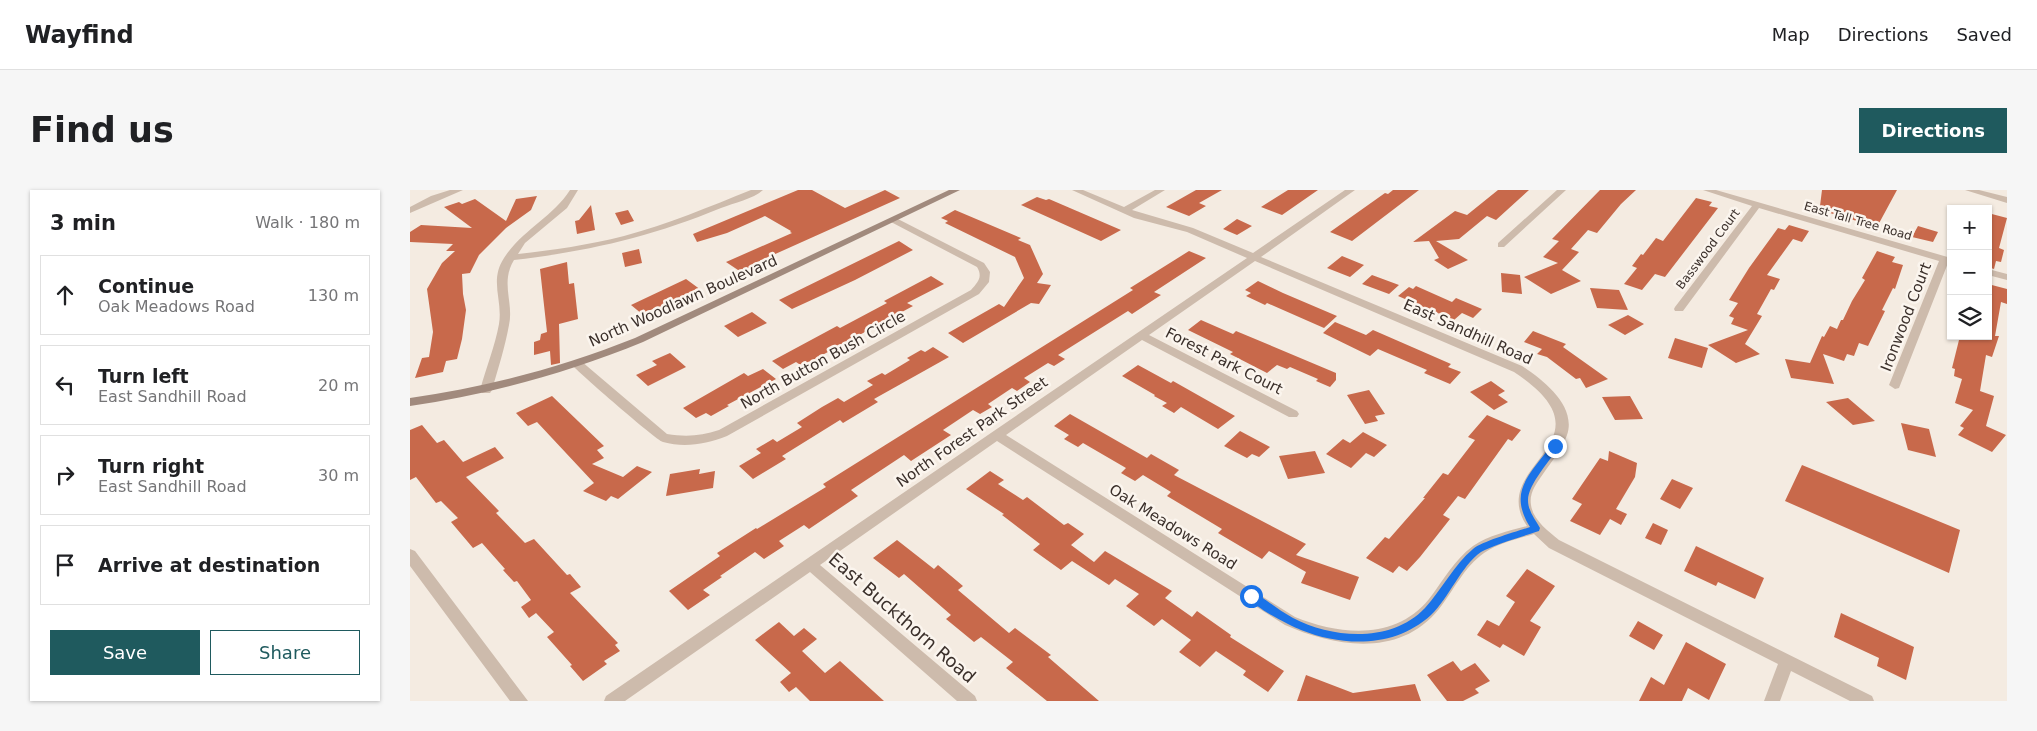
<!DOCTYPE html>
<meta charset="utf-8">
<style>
body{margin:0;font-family:"DejaVu Sans",sans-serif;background:#f6f6f6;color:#202124}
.controls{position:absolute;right:15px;top:15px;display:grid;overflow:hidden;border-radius:0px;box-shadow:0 1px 4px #0004}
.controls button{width:45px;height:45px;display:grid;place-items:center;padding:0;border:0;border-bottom:1px solid #e0e0e0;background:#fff;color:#202124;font:25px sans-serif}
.stop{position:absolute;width:15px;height:15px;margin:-11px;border:4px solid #1a73e8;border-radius:50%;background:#fff}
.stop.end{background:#1a73e8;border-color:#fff;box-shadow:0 1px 5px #0008}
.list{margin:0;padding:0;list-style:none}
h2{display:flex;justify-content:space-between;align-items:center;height:65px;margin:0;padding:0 20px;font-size:21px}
h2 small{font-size:16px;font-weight:400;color:#757577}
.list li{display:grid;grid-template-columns:32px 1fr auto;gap:15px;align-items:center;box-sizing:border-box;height:80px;margin:0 10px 10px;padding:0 10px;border:1px solid #e0e0e0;border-radius:0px}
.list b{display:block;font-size:19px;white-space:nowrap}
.list p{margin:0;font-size:16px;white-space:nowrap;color:#757577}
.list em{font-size:16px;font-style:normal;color:#757577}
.actions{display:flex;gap:10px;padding:15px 20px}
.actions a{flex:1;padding:11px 0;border:1px solid #1f5a5e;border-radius:0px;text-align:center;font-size:18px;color:#1f5a5e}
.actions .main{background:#1f5a5e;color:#fff}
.icon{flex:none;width:28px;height:28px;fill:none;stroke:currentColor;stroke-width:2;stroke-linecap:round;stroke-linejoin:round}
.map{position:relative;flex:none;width:1597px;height:511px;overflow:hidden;border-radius:0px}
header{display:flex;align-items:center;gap:30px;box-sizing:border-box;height:70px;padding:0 25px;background:#fff;border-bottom:1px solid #e0e0e0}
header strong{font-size:24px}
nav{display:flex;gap:28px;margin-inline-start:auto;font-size:18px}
.intro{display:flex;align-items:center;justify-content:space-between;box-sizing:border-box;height:120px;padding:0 30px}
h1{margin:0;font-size:35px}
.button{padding:12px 22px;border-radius:0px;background:#1f5a5e;color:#fff;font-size:18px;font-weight:700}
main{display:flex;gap:30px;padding:0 30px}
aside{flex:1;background:#fff;border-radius:0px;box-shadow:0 1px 4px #0004}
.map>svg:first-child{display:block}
.building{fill:#c8694b}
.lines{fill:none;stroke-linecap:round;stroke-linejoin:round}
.street{fill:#cdbbac;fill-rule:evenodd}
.secondary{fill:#a18a7d;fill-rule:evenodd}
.route{fill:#1a73e8}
.labels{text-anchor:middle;stroke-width:5;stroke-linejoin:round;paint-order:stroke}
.far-street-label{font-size:12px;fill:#3b302b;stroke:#fbf5ee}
.street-label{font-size:15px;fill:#3b302b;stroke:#fbf5ee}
.near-street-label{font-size:18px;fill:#3b302b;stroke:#fbf5ee}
</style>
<header>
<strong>Wayfind</strong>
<nav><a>Map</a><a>Directions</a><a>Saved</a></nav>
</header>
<div class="intro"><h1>Find us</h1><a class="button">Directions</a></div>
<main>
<aside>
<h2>3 min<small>Walk · 180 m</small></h2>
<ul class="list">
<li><svg class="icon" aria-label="ahead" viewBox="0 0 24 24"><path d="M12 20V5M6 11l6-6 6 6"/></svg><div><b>Continue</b><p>Oak Meadows Road</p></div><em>130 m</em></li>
<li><svg class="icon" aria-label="left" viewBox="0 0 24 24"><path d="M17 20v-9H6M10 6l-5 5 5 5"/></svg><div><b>Turn left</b><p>East Sandhill Road</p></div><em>20 m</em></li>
<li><svg class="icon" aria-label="right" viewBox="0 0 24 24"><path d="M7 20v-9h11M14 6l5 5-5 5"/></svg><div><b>Turn right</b><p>East Sandhill Road</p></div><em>30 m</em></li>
<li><svg class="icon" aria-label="arrive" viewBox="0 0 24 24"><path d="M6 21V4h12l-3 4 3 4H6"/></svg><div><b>Arrive at destination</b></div></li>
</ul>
<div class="actions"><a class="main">Save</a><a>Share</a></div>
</aside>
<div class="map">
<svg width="1597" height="511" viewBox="0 0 1597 511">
<rect width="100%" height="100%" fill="#f4ebe1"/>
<!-- building -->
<path class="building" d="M388 0H402L435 18 475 0 490 8 343 74 345 75 331 82 316 72 382 43 380 42 381 41 355 26 317 43 287 52 283 44Z
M786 0H812L789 13 796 16 779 26 756 17Z
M878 0H908L872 25 851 17Z
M983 0H1009L942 51 920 42 975 3 978 4Z
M1088 0H1119L1086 30 1077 26 1049 49 1026 51 1058 70 1038 79 1024 70 1029 68 1019 51 1003 52 1045 21 1057 25Z
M1190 0H1226L1211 14 1187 43 1178 40 1161 59 1169 62 1152 80 1171 91 1141 104 1114 87 1148 73 1133 67 1149 51 1142 49Z
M1412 0H1487L1467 37 1420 23 1423 20 1410 16Z
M127 6 121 20 96 38 69 65 60 83 52 84 53 104 56 120 52 149 47 169 36 171 33 182 5 188 12 168 19 167 23 142 17 99 32 73 45 61H36L43 54 0 52V42L11 35 62 38 34 17 49 12 52 14 65 9 96 31 106 9Z
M627 7 636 10 639 9 711 40 691 51 611 15Z
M1286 8 1302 12 1299 16 1308 18 1255 87 1245 84 1232 100 1214 94 1227 78 1222 76 1231 64 1233 65 1246 48 1253 51Z
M181 15 185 40 167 44 165 31 169 30Z
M218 20 224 31 211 35 205 23Z
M545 20 611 48 608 50 620 55 633 84 627 93 641 95 629 114 621 113 553 153 538 143 589 114 594 117 614 88 605 67 535 33 538 31 531 28Z
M1578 23 1597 28 1589 58 1594 60 1591 72 1586 71 1584 79 1578 77Z
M827 29 842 36 827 45 813 39Z
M1379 35 1399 41 1392 52 1383 49 1357 85 1370 89 1364 100 1361 99 1347 124 1352 126 1335 154 1350 164 1326 173 1298 155 1338 140 1321 134 1324 128 1319 126 1328 113 1319 110 1339 78 1368 38 1375 40Z
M1508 36 1528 42 1523 52 1502 47Z
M489 51 503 60 445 90 382 119 369 110Z
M229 59 232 73 215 77 212 63Z
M779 61 796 68 744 102 751 105 722 124 718 121 648 165 655 169 644 176 638 173 614 188 620 192 607 201 602 198 578 214 582 217 570 224 563 220 533 240 541 245 501 271 494 265 441 300 448 306 399 339 394 335 369 351 374 356 354 369 345 362 310 386 312 387 293 400 300 405 278 420 259 401 310 366 307 363 346 338 347 339 416 297 413 294 723 100 720 98Z
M1467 61 1485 67 1482 72 1493 75 1485 99 1483 98 1472 120 1475 121 1458 156 1449 153 1444 166 1437 164 1434 171 1413 164 1424 194 1381 188 1375 169 1400 173 1412 146 1414 147 1420 136 1427 139 1431 130H1433L1442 111 1455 90 1452 88Z
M932 66 954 75 940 87 917 78Z
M157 72 159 94 164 93 168 129 149 134 150 173 141 175 140 161 124 165V152L130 150 131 144 137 142 130 79Z
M1091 83 1110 85 1112 104 1092 102Z
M962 85 989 95 979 104 952 94Z
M521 86 534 94 497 113 503 116 392 176 386 172 373 179 362 171 427 136 430 138 477 113 474 111Z
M276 89 291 100 249 119 247 117 232 124 221 115Z
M848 91 873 103 927 126 914 138 857 113 855 115 836 106 841 103 835 100Z
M1578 94 1597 99V114L1591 112 1585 146H1589L1582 167 1576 165 1570 201 1584 206 1576 236 1596 245 1582 262 1548 245 1554 238 1550 236 1563 220 1545 213 1552 189 1544 186 1545 179 1542 178 1550 146H1579Z
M1006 96 1042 112 1046 108 1072 119 1063 128 1052 123 1044 130 988 106 999 97 1003 99Z
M1180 98 1209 100 1218 120 1187 118Z
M342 122 357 133 328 147 314 136Z
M1218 125 1234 134 1215 145 1198 135Z
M791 130 823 144 826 141 926 183V190L920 197 906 191 908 189 880 177 877 179 867 175 857 183 820 164 823 162 778 140Z
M925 132 956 145 963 140 1041 174 1038 177 1051 182 1040 194 1014 183 1017 180 968 159 960 166 913 143Z
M1123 141 1156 154 1153 157 1198 189 1176 198 1170 188 1166 189 1137 167 1127 164 1132 159 1114 152Z
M1265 148 1298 158 1292 178 1258 168Z
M523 157 539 167 464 209 468 212 433 233 430 230 372 266 376 269 343 289 329 276 351 263 346 259 363 249 367 252 392 237 387 233 412 217 428 208 434 212 463 195 457 191 472 183 475 185 500 170 497 168 511 160 515 162Z
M260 163 276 177 238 196 226 185 247 175 242 171Z
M728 175 761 193 763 191 825 226 808 239 771 217 764 223 752 216 757 213 744 206 745 205 712 186Z
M353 179 366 189 317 215 319 216 301 226 296 223 286 228 273 218 334 183 338 186Z
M1081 191 1095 201 1088 205 1098 212 1084 220 1060 202Z
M959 200 975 224 965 226 968 231 955 234 937 205Z
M142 206 194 256 187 260 194 268 182 274 213 287 227 276 242 282 208 309 201 306 196 311 173 301 184 293 127 232 118 236 106 223Z
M1220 206 1233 229 1205 230 1192 207Z
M1438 208 1465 231 1443 235 1416 212Z
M660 224 737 268 741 264 769 280 764 285 896 354 886 365 949 387 940 410 891 393 896 382 859 361 852 369 808 343 812 339 757 306 761 302 733 285 725 291 711 283 716 278 673 253 668 257 654 249 659 245 644 236Z
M1077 225 1111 240 1102 251 1098 249 1055 309 1048 306 1033 325 1040 329 1010 367 997 381 989 376 983 383 956 368 975 347 979 349 1015 308H1013L1033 283 1038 285 1065 250 1058 247Z
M1491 233 1519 239 1526 267 1498 260Z
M12 235 27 253 34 250 53 272 85 257 94 268 56 287 89 321 86 323 115 353 124 349 157 385 160 384 171 397 160 403 208 453 205 455 210 461 194 471 197 474 173 491 160 476 162 475 137 447 144 442 126 423 119 428 111 417 121 410 107 391 104 392 93 380 95 379 72 353 63 358 41 332 48 328 31 311 26 313 6 287 0 290V240Z
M830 241 860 257 849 267 842 264 837 268 814 256Z
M953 242 977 255 964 267 956 263 941 278 916 264 933 249 940 253Z
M905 261 915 283 878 289 869 266Z
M1199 261 1227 273 1225 287 1206 319 1217 324 1211 335 1200 329 1190 345 1160 331 1172 314 1162 309 1190 268 1198 271Z
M1392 275 1550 340 1539 383 1375 311Z
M290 279 289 284 305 281 303 298 256 306 260 284Z
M580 281 594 290 588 294 613 310 617 307 654 335 658 333 674 344 661 355 684 372 695 361 762 401 755 408 782 427 787 421 821 445 820 447 874 481 858 502 833 485 836 481 806 461 790 477 769 462 781 450 752 429 744 436 716 416 729 404 705 389 699 395 662 371 651 380 623 360 630 354 592 325 594 324 556 299Z
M1262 289 1283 298 1270 319 1250 309Z
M1243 333 1258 340 1251 355 1235 348Z
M487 350 524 379 528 375 553 396 548 400 599 443 605 438 641 465 638 467 689 511H637L596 478 603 472 571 447 564 452 536 429 541 425 494 384 489 388 463 368Z
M1286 356 1354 388 1345 409 1308 392 1306 396 1274 381Z
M1117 379 1145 396 1120 431 1131 437 1114 466 1093 454 1090 458 1067 445 1077 430 1089 436 1105 412 1096 406Z
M1431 423 1504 457 1496 490 1467 476 1469 468 1424 447Z
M1228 431 1253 445 1244 460 1219 446Z
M369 432 384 446 394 438 407 449 392 461 415 483 430 471 474 511H400L386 497 379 502 370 492 381 483 345 450Z
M1276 452 1316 474 1299 510 1278 498 1272 511H1229L1241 487 1254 495Z
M1043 471 1051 481 1065 473 1080 491 1065 499 1069 503 1053 511H1037L1017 485Z
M896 485 943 503 1005 494 1011 511H887Z"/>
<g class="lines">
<!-- street -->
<path class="street" d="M40 0H53L0 23V17L21 6Z
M160 0H168L157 18 115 53 108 64C143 60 179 55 214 46 258 34 299 17 341 0H353C343 9 324 13 311 18 240 47 180 61 104 70 90 93 104 112 99 135 95 157 88 179 82 200L80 203H72L70 200C76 178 85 156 89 134 93 110 79 91 94 68 112 40 142 28 160 0Z
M662 0H673L714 17 745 0H755L722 20 783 38 843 63 935 0H945L851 67 1112 176C1133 190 1167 216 1157 245 1152 260 1141 272 1133 284 1126 294 1119 303 1121 315 1123 330 1138 341 1149 350L1462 506 1464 511H1440L1381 481 1370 511H1354L1368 474 1139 358 1124 344C1107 349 1089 353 1074 363 1054 377 1044 400 1029 419 990 468 925 457 875 435L587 251 410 375 565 506 567 511H547L400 382 215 511H194L196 506 837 68 777 42 724 28ZM845 71 1104 182C1210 252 1075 274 1117 336 1099 341 1079 345 1063 356 1044 370 1033 391 1019 409 985 451 930 445 885 427L596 245 732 150 879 227H887L889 224 887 221 739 145Z
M1147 0H1156L1094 57H1088V53Z
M1293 0H1306L1541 68V74L1538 73 1489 198 1485 199 1479 195 1529 71 1349 18 1273 121H1265L1264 119 1265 117 1342 16Z
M1555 0H1569L1597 7V13Z
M484 27 574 73 580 82 579 92 569 104 317 246C296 254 275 258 253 252 246 250 168 182 161 174L167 170 171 171 257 244C276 247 291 246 309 240L561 100C568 92 573 87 567 77L481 32 479 30Z
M1578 79 1597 84V90L1578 85Z
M0 359 5 361 118 511H100L0 376Z"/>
<!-- secondary -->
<path class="secondary" d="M539 0H550L233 152C157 183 81 204 0 216V208C78 197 152 177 225 148Z"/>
</g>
<!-- route -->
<path class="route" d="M1145 253 1149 256C1141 270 1118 294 1118 310 1118 321 1125 329 1130 338L1129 341C1114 346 1083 355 1071 362 1051 376 1039 408 1021 425 985 458 934 457 891 440 879 435 843 417 837 406L841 402 845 403C858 411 870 421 883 428 923 449 982 453 1015 418 1032 399 1044 375 1063 359 1073 351 1106 342 1120 337 1097 300 1121 284 1142 254Z"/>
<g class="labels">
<!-- far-street labels -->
<g class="far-street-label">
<text transform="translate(1448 31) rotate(16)" y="4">East Tall Tree Road</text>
<text transform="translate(1298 59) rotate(-53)" y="4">Basswood Court</text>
</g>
<!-- street labels -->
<g class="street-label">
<text transform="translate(273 111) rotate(-24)" y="5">North Woodlawn Boulevard</text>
<text transform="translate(1496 127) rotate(-69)" y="5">Ironwood Court</text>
<text transform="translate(1058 142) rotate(24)" y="5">East Sandhill Road</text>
<text transform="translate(413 170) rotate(-29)" y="5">North Button Bush Circle</text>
<text transform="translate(814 171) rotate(27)" y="5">Forest Park Court</text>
<text transform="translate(562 242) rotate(-35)" y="5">North Forest Park Street</text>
<text transform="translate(763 337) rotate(32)" y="5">Oak Meadows Road</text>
</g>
<!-- near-street labels -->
<g class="near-street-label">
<text transform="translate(492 428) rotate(41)" y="6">East Buckthorn Road</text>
</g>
</g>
</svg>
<div class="controls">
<button>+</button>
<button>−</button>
<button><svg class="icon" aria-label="layers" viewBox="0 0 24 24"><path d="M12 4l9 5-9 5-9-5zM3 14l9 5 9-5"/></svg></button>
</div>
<div class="stop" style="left:841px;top:406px"></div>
<div class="stop end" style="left:1145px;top:256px"></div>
</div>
</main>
